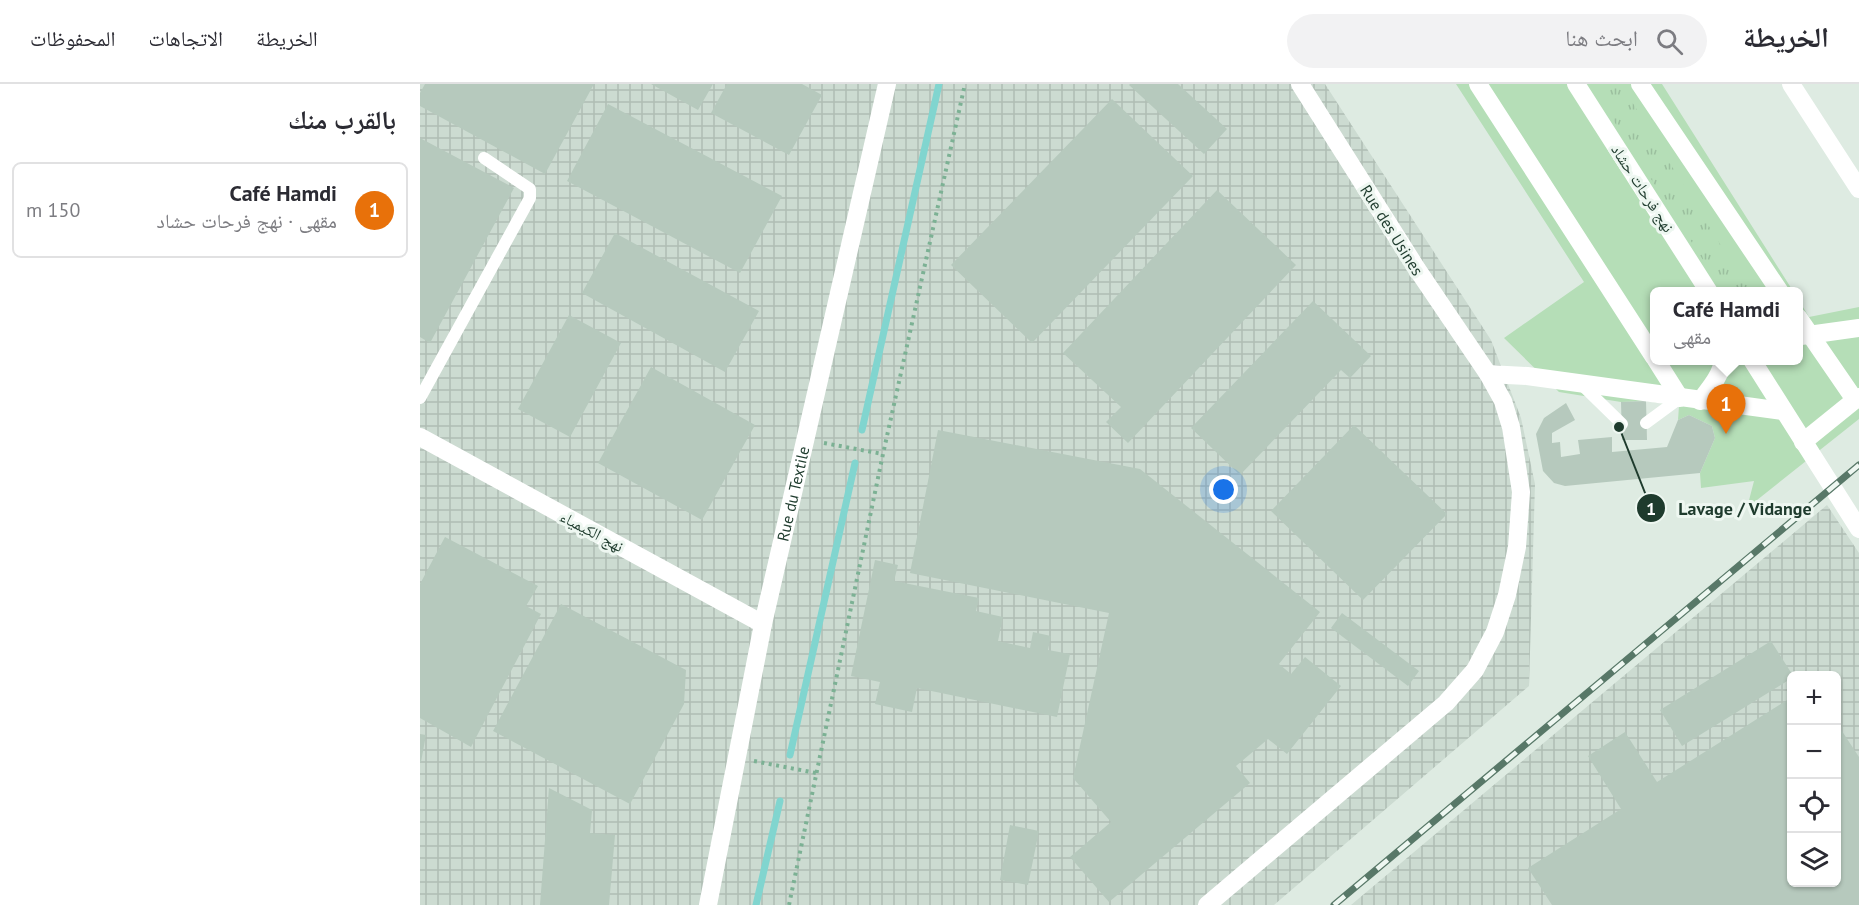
<!DOCTYPE html>
<html lang="ar">
<meta charset="utf-8">
<style>
body{margin:0;font-family:"PT Sans","Noto Naskh Arabic",sans-serif;background:#f2f2f3;color:#2b2b33;direction:rtl}
.controls{position:absolute;right:18px;bottom:18px;display:grid;overflow:hidden;border-radius:9px;box-shadow:0 2px 4px #0004}
.controls button{width:54px;height:54px;display:grid;place-items:center;padding:0;border:0;border-bottom:2px solid #e1e1e2;background:#fff;color:#2b2b33;font:30px sans-serif}
.you{position:absolute;left:804px;top:406px;width:21px;height:21px;margin:-15px;border:4px solid #fff;border-radius:50%;background:#1a73e8;box-shadow:0 0 0 9px #1a73e833}
.badge{display:grid;place-items:center;width:39px;height:39px;border-radius:50%;background:#fc4e4b;color:#fff;font-size:20px;font-weight:700}
.pin{position:absolute;translate:-50% -50px;filter:drop-shadow(0 2px 3px #0008)}
.pin::after{content:'';position:absolute;top:32px;width:21px;height:18px;background:inherit;clip-path:polygon(0 0,100% 0,50% 100%)}
.popup{position:absolute;left:1230px;top:203px;width:153px;height:78px;box-sizing:border-box;display:grid;place-content:center;border-radius:9px;background:#fff;filter:drop-shadow(0 2px 4px #0005);font-size:20px;white-space:nowrap;color:#7c7c81}
.popup b{font-size:22px;color:#2b2b33}
.popup::after{content:'';position:absolute;left:50%;top:100%;margin-left:-12px;border:12px solid transparent;border-top-color:#fff}
.list{margin:0;padding:0;list-style:none}
h2{display:flex;justify-content:space-between;align-items:center;height:78px;margin:0;padding:0 24px;font-size:26px}
h2 small{font-size:20px;font-weight:400;color:#7c7c81}
.list li{display:grid;grid-template-columns:39px 1fr auto;gap:18px;align-items:center;box-sizing:border-box;height:96px;margin:0 12px 12px;padding:0 12px;border:2px solid #e1e1e2;border-radius:9px}
.list b{display:block;font-size:22px;white-space:nowrap}
.list p{margin:0;font-size:20px;white-space:nowrap;color:#7c7c81}
.list em{font-size:20px;font-style:normal;color:#7c7c81}
.icon{flex:none;width:33px;height:33px;fill:none;stroke:currentColor;stroke-width:2;stroke-linecap:round;stroke-linejoin:round}
.map{position:relative;flex:none;width:1439px;height:821px;overflow:hidden;direction:ltr}
header{display:flex;align-items:center;gap:36px;box-sizing:border-box;height:84px;padding:0 30px;background:#fff;border-bottom:2px solid #e1e1e2}
header strong{font-size:28px}
nav{display:flex;gap:33px;margin-inline-start:auto;font-size:21px}
.search{width:420px;height:54px;background:#f2f2f3;display:flex;align-items:center;gap:15px;box-sizing:border-box;padding:0 21px;border-radius:33px;color:#7c7c81;font-size:22px}
main{display:flex}
aside{flex:1;background:#fff}
.map>svg:first-child{display:block}
.industrial{fill:url(#industrial-grid);fill-rule:evenodd}
.grass{fill:#b5deb7}
.park{fill:url(#park-tufts)}
.lines{fill:none;stroke-linecap:round;stroke-linejoin:round}
.stream{stroke:#81d5cf;stroke-width:7}
.building{fill:#b6c9bd}
.path{stroke:#7cb194;stroke-width:4;stroke-dasharray:3 4.5;stroke-linecap:butt}
.lane{stroke:#fff;stroke-width:12}
.street{stroke:#fff;stroke-width:18}
.rail-casing{stroke:#587868;stroke-width:7}
.rail{stroke:#eef7f1;stroke-width:4.5;stroke-dasharray:14;stroke-linecap:butt}
.labels{text-anchor:middle;stroke-width:6;stroke-linejoin:round;paint-order:stroke}
.street-label{font-size:16px;fill:#1e3b2d;stroke:#eef7f1}
.leader{fill:none;stroke:#1e3b2d;stroke-width:2}
.callout-dot{fill:#1e3b2d;stroke:#eef7f1;stroke-width:2}
.mark-label{font-size:18px;text-anchor:middle;font-weight:bold;fill:#fff}
.callout-label{font-size:18px;text-anchor:middle;font-weight:bold;fill:#1e3b2d;stroke:#eef7f1;stroke-width:6;stroke-linejoin:round;paint-order:stroke}
</style>
<header>
<strong>الخريطة</strong>
<div class="search"><svg class="icon" aria-label="search" viewBox="0 0 24 24"><circle cx="10" cy="10" r="6"/><path d="M15 15l6 6"/></svg>ابحث هنا</div>
<nav><a>الخريطة</a><a>الاتجاهات</a><a>المحفوظات</a></nav>
</header>
<main>
<div class="map">
<svg width="1439" height="821" viewBox="0 0 1439 821">
<defs>
<pattern id="industrial-grid" width="8" height="8" patternUnits="userSpaceOnUse" patternTransform="scale(1.5)"><rect width="8" height="8" fill="#ccdbd1"/><path d="M0 4h8M4 0v8" fill="none" stroke="#afbdb4"/></pattern>
<pattern id="park-tufts" width="24" height="20" patternUnits="userSpaceOnUse" patternTransform="scale(1.5)"><rect width="24" height="20" fill="#b5deb7"/><path d="M3 7l-1-3M5 7V3M7 7l1-3M15 17l-1-3M17 17v-4M19 17l1-3" fill="none" stroke="#9bbf9e"/></pattern>
</defs>
<rect width="100%" height="100%" fill="#deebe2"/>
<!-- industrial -->
<path class="industrial" d="M0 0H905L1071 256 1101 334 1115 400 1109 602 854 821H0Z
M1407 421 1439 469V821H931ZM1372 592H1416V798H1372Z"/>
<!-- grass -->
<path class="grass" d="M1036 0H1242L1373 207 1234 208V276H1378V215L1389 233 1439 223V335L1327 424 1334 397 1281 404 1280 389 1295 354 1292 342 1269 331 1258 336 1259 322 1226 317 1201 318 1139 308 1084 254 1164 198Z"/>
<!-- park -->
<path class="park" d="M1170 0H1201L1316 186 1331 189 1342 207H1303Z"/>
<g class="lines">
<!-- stream -->
<path class="stream" d="M442 346 519 0
M370 671 435 379
M336 821 360 717"/>
</g>
<!-- building -->
<path class="building" d="M5 0H174L125 90 0 22V9Z
M231 0H293L278 26Z
M307 0H382L402 11 369 71 291 29Z
M710 0H758L807 45 784 70 709 1Z
M692 15 773 92 612 259 531 181Z
M188 20 362 112 320 189 147 97Z
M0 54 94 104 10 259 0 253Z
M797 106 876 181 708 359 686 338 701 323 643 269Z
M195 149 339 227 305 288 162 209Z
M893 217 951 272 930 294 921 286 820 391 771 344Z
M149 231 201 259 150 353 98 325Z
M231 283 335 341 282 436 178 379Z
M1226 317 1227 356H1202L1201 318Z
M1146 319 1155 336 1132 349V359L1140 358 1141 373 1160 370 1158 356 1192 353V368L1247 363 1258 336 1269 331 1292 342 1295 354 1280 389 1145 402 1134 399 1123 387 1116 350 1124 334Z
M934 341 1027 430 943 516 851 427Z
M518 346 720 385 900 528 859 580 871 590 885 573 921 602 867 670 848 655 816 682 830 699 689 818 650 773 691 738 653 694 689 529 490 489Z
M25 453 118 502 106 522 121 530 51 663 0 634V500Z
M455 476 478 481 474 497 559 514 556 527 583 533 578 557 610 564 613 548 631 552 628 566 650 570 637 633 497 604 492 628 455 620 460 598 431 592Z
M141 520 266 586 264 620 210 720 73 647Z
M922 529 999 587 988 602 911 544Z
M1351 557 1372 590V594L1262 662 1240 626Z
M1372 613V798H1416V638L1439 673V821H1132L1108 784 1201 725 1168 672 1205 648 1237 698Z
M0 650 6 651 1 678H0Z
M129 704 172 726 170 749 195 751 189 821H120Z
M590 741 619 747 608 801 580 796Z"/>
<g class="lines">
<!-- path -->
<path class="path" d="M404 359 463 370
M334 677 396 689
M369 821 463 370 545 0"/>
<!-- lane -->
<path class="lane" d="M1160 299 1202 340
M0 314 110 114V105L64 74
M1226 339 1260 314"/>
<!-- street -->
<g class="street">
<path d="M1058 0 1234 273"/>
<path d="M1156 0 1289 208"/>
<path d="M1220 0 1360 208"/>
<path d="M1371 0 1439 105"/>
<path d="M1378 233 1435 316 1439 313"/>
<path d="M1381 252 1439 244"/>
<path d="M1236 276 1260 314"/>
<path d="M1332 276 1439 445"/>
<path d="M1068 290 1107 292 1363 327"/>
<path d="M1280 317C1289 305 1301 292 1303 276"/>
<path d="M0 353 343 540"/>
<path d="M1383 358 1435 316"/>
<path id="s1" d="M288 821 343 540 467 0"/>
<path d="M787 821 1026 619 1055 586 1075 548 1087 511 1097 463 1101 408 1091 343 1083 317 1068 290 997 185 880 0"/>
</g>
<defs>
<path id="rail" d="M914 821 1439 381"/>
</defs>
<!-- rail casing -->
<use href="#rail" class="rail-casing"/>
<!-- rail -->
<use href="#rail" class="rail"/>
</g>
<g class="labels">
<!-- street labels -->
<g class="street-label">
<text transform="translate(1223 104) rotate(57)" y="6">نهج فرحات حشاد</text>
<text transform="translate(972 146) rotate(58)" y="6">Rue des Usines</text>
<text dy="6" stroke="none"><textPath href="#s1" startOffset="420">Rue du Textile</textPath></text>
<text transform="translate(172 447) rotate(28)" y="6">نهج الكيمياء</text>
</g>
</g>
<!-- callouts -->
<path class="leader" d="M1199 343L1231 424"/>
<g class="callout-dot">
<circle cx="1199" cy="343" r="6"/>
<circle cx="1231" cy="424" r="15"/>
</g>
<g class="mark-label">
<text x="1231" y="431">1</text>
</g>
<g class="callout-label">
<text x="1325" y="431">Lavage / Vidange</text>
</g>
</svg>
<div class="controls">
<button>+</button>
<button>−</button>
<button><svg class="icon" aria-label="locate" viewBox="0 0 24 24"><circle cx="12" cy="12" r="6"/><path d="M12 2v4M12 18v4M2 12h4M18 12h4"/></svg></button>
<button><svg class="icon" aria-label="layers" viewBox="0 0 24 24"><path d="M12 4l9 5-9 5-9-5zM3 14l9 5 9-5"/></svg></button>
</div>
<div class="you"></div>
<div class="pin badge" style="left:1306px;top:350px;background:#e8710a">1</div>
<div class="popup"><b>Café Hamdi</b>مقهى</div>
</div>
<aside>
<h2>بالقرب منك<small></small></h2>
<ul class="list">
<li><span class="badge" style="background:#e8710a">1</span><div><b>Café Hamdi</b><p>مقهى · نهج فرحات حشاد</p></div><em>150 m</em></li>
</ul>
</aside>
</main>
